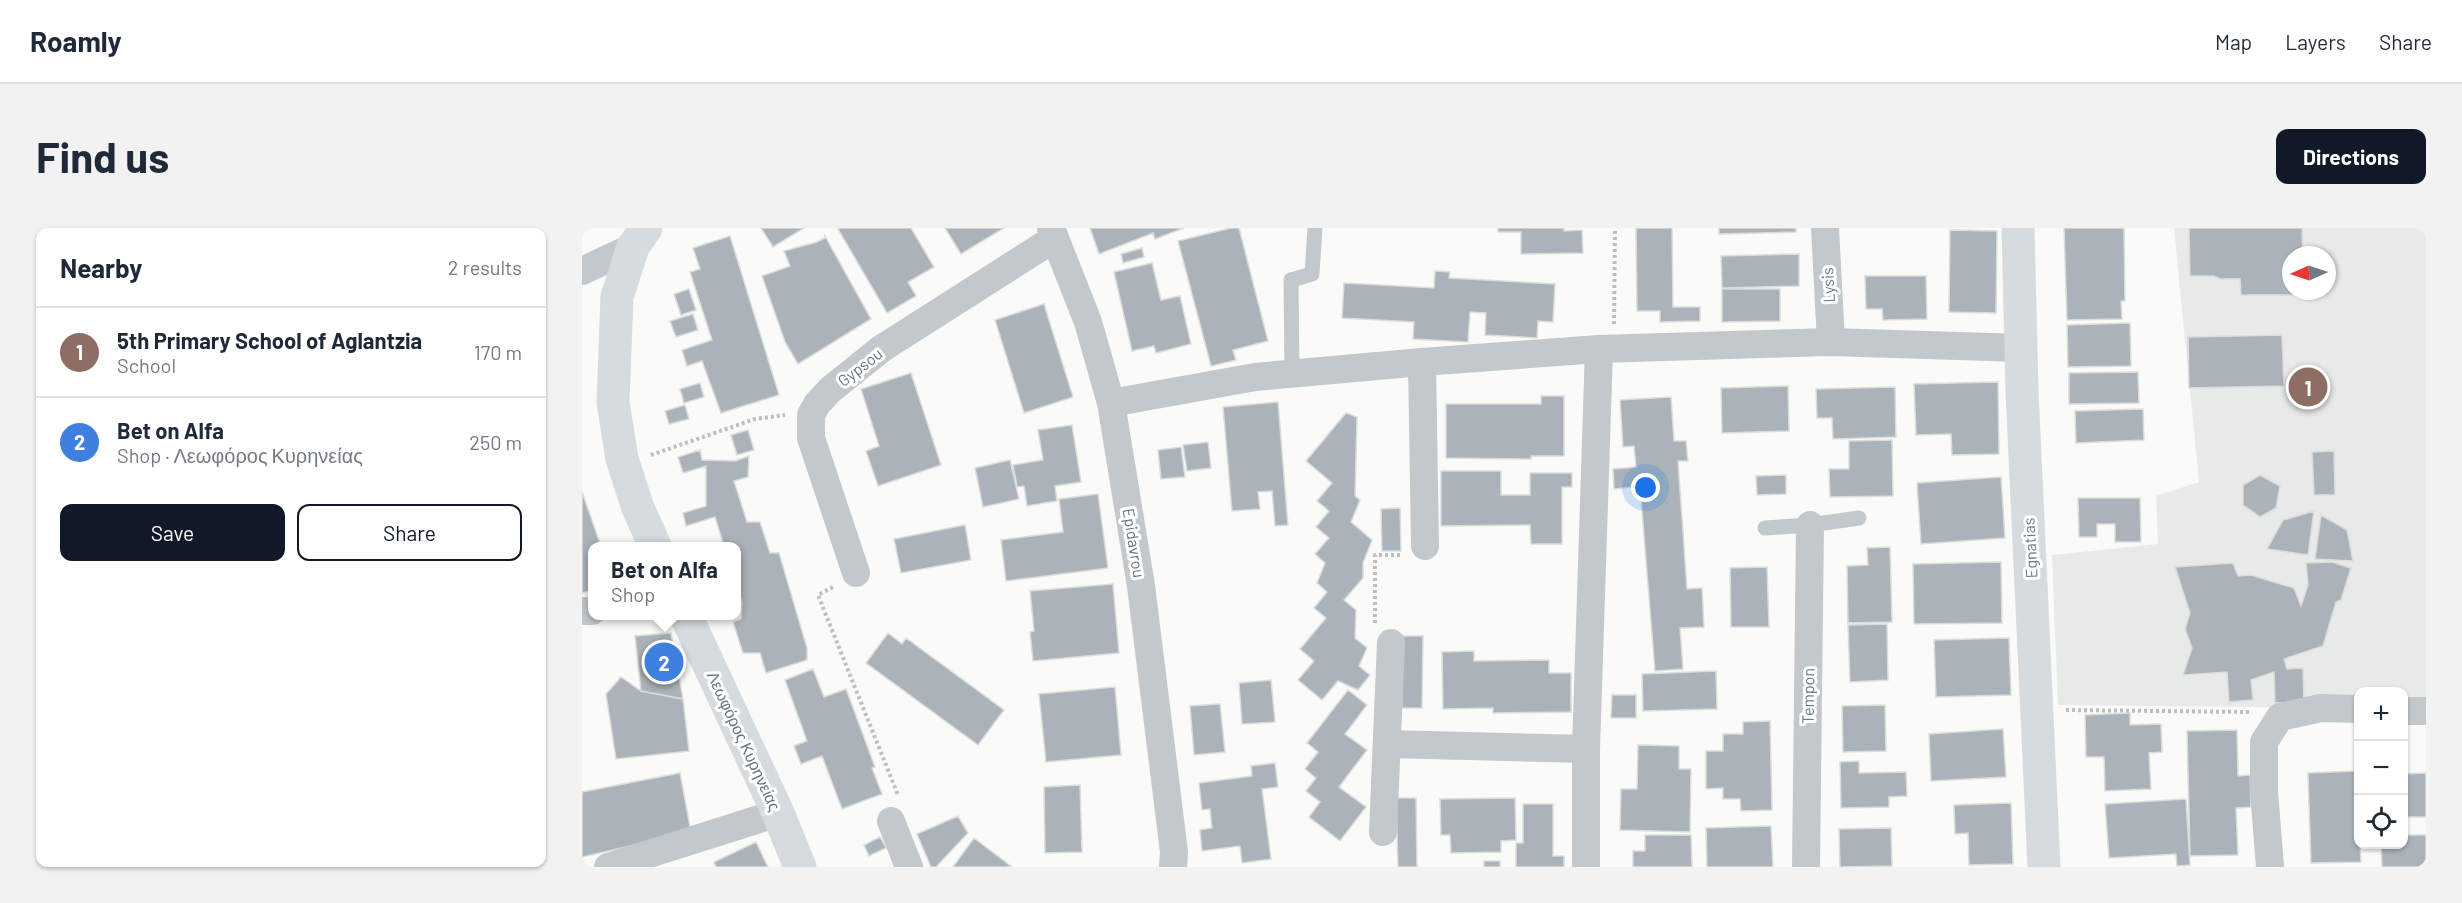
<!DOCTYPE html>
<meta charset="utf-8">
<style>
body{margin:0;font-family:Barlow,sans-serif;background:#f2f2f3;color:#1f2937}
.controls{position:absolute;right:18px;bottom:18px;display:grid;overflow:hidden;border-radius:12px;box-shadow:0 2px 4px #0004}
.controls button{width:54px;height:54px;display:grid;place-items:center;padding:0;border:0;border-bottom:2px solid #e0e1e3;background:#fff;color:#1f2937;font:30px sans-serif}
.compass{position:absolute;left:1700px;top:18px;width:54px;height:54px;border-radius:50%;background:#fff;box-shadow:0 2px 4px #0004;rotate:267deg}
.you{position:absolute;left:1064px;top:260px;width:21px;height:21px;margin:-15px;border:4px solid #fff;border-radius:50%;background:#1a73e8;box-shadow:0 0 0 9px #1a73e833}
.badge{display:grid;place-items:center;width:39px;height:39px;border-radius:50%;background:#111827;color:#fff;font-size:20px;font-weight:700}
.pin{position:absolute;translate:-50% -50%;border:3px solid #fff;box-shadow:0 2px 6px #0006}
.popup{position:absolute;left:6px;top:314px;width:153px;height:78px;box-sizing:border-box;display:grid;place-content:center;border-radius:12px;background:#fff;filter:drop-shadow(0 2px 4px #0005);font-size:20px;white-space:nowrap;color:#747a83}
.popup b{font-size:22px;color:#1f2937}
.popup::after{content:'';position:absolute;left:50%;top:100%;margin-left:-12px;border:12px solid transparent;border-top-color:#fff}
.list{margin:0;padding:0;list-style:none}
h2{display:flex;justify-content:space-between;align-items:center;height:78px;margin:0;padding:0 24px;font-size:26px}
h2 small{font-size:20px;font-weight:400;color:#747a83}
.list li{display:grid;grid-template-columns:39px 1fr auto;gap:18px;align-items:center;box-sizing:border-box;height:90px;padding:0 24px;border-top:2px solid #e0e1e3}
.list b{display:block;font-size:22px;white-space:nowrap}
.list p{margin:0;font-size:20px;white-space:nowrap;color:#747a83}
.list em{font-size:20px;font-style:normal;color:#747a83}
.actions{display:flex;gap:12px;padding:18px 24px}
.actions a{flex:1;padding:14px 0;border:2px solid #111827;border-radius:12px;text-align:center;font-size:21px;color:#111827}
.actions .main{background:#111827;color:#fff}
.icon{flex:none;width:33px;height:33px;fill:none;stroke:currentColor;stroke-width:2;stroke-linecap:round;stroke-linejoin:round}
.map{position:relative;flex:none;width:1844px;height:639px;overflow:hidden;border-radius:12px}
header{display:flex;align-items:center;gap:36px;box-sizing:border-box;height:84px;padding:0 30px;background:#fff;border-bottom:2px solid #e0e1e3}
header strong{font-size:28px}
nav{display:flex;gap:33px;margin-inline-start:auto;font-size:21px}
.intro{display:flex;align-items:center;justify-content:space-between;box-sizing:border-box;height:144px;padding:0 36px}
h1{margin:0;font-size:42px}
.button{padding:15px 27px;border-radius:12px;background:#111827;color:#fff;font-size:21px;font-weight:700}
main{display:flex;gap:36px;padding:0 36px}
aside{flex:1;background:#fff;border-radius:12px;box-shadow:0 2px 4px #0004}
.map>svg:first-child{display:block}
.built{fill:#e8e9e9;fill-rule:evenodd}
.building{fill:#aab3b9;stroke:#dcdcda;stroke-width:1.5}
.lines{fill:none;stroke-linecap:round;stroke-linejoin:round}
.path{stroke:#bbbfc2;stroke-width:4;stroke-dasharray:3 3;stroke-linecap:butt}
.lane{stroke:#c3c8cc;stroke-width:15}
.street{stroke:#c3c8cc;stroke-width:28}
.secondary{stroke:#d6dbdf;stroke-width:33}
.labels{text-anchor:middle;stroke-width:6;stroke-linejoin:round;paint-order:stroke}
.street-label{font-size:16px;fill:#657683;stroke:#fff}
</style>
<header>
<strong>Roamly</strong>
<nav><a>Map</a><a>Layers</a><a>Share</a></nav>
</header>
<div class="intro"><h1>Find us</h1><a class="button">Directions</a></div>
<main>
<aside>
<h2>Nearby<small>2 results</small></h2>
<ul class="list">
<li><span class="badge" style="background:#8d6e63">1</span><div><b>5th Primary School of Aglantzia</b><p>School</p></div><em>170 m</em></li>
<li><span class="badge" style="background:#3f7fe0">2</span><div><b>Bet on Alfa</b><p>Shop · Λεωφόρος Κυρηνείας</p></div><em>250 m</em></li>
</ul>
<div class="actions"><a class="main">Save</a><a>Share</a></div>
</aside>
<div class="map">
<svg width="1844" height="639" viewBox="0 0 1844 639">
<rect width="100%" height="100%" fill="#fafaf8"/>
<!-- built -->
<path class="built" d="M1592 0H1844V481H1822V464H1776V480L1476 477 1470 327 1576 316 1574 268 1617 254ZM1709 27H1745V63H1709Z"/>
<!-- building -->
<path class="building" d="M179 0H222L191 19Z
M258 0H329L352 39 326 54 334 68 305 85 256 1Z
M363 0H422L379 26Z
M508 0H602L573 11 571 5 517 26Z
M649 0H657L686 113 651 122 654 132 629 138 596 13Z
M916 0H982V3L1000 2 1001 25 939 26V4H916Z
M1054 0H1090L1091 79H1118V93L1078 94V83H1055Z
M1137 0H1214V4L1137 6Z
M1482 0H1542L1543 73H1539L1540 91 1485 92Z
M1607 0H1720L1721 27H1709V63H1721V67H1659L1658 51H1638L1632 48H1608Z
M1368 2 1415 3 1414 85 1367 84Z
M148 8 197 167 139 185 120 133 105 138 100 122 130 112 108 44 118 41 111 20Z
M243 8 289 91 216 136 203 114 180 48 208 38 202 23 235 14 243 10Z
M560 20 562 29 541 35 539 26Z
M1217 26V58L1140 60 1139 28Z
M570 35 579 72 598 68 609 116 574 125 572 118 550 123 532 44Z
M853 43 868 44 867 50 973 56 971 94 956 93 955 110 903 107 904 85 888 84 886 114 831 111 832 94 760 90 762 55 852 60Z
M1283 48H1344L1345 91 1301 92 1300 81H1284Z
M107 61 114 82 99 87 92 66Z
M1140 61H1198V93L1140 94Z
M462 76 491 169 442 185 413 92Z
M111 86 116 102 94 109 88 93Z
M1548 95 1549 138 1486 139 1485 97Z
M1700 107 1702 158 1607 160 1606 109Z
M1556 144 1557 175 1487 176V145Z
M329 145 359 237 296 258 284 223 297 218 279 161Z
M1416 154 1417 226 1370 227 1369 206 1334 207 1332 156Z
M118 155 122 169 102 175 98 161Z
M1206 158 1207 203 1140 205 1139 160Z
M1313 159 1314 209 1251 211 1250 190H1235L1234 161Z
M959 168H982V228H949V231L864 230V176H959Z
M1089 169 1092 213H1104L1106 233H1096L1105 361 1120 360 1122 399 1098 400 1101 441 1073 443 1058 258 1032 261 1031 241 1054 239 1052 218 1041 219 1038 172Z
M696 174 706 297 693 298 690 263 676 264 678 281 650 283 641 179Z
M103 177 107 191 87 196 83 183Z
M1561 181 1562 212 1494 215 1493 183Z
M764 185 775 189 773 268 778 272 769 294 790 312 781 335V350L762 372 774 382 773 410 785 420 777 438 788 447 776 462 756 453 740 472 716 452 732 433 718 421 744 390 732 380 745 364 735 355 743 335 733 326 747 310 734 299 747 283 735 273 750 255 724 233Z
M490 197 499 254 473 258 475 273 445 278 442 258 435 259 431 237 461 232 456 202Z
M166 202 172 222 155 227 149 207Z
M1310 212 1311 268 1248 269 1247 241H1267V213Z
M626 214 629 240 605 243 601 217Z
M599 219 603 249 579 251 576 222Z
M118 222 120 232 153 233 167 228 166 249 152 253 165 294H178L188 325H197L225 420V432L184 445 178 425H161L151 394 159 391 160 374 154 357V318H142L133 289 104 298 101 285 124 278V238L101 245 96 229Z
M1752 223 1753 267H1732L1730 224Z
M428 232 437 271 401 279 393 240Z
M859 243H919V267H948V245H990V259H980V316H949L948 297 859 298Z
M1204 247V266L1175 267 1174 248Z
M1678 247 1698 258 1694 280 1678 289 1661 277V257Z
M1419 249 1423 310 1339 316 1335 255Z
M0 264 19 318H10V362L0 365Z
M516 266 526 340 424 353 419 312 481 304 477 271Z
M1496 270H1558L1559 314H1533V296H1515V309H1497Z
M818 280 819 323H800L799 281Z
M1732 283 1726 327 1685 321 1701 292Z
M1739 287 1765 302 1771 333 1733 331Z
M383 297 389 332 319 345 312 311Z
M1308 319 1310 394 1266 395 1265 338 1286 337 1285 320Z
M1419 334 1420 395 1332 396 1331 336Z
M1750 334 1769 340 1759 372 1754 374 1741 418 1702 431 1705 441 1721 440 1722 474 1693 475 1692 444 1669 452 1671 472 1647 474 1645 444 1601 447 1610 420 1603 401 1608 385 1593 339 1651 335 1656 348 1669 347 1712 360 1719 378 1726 357 1724 335Z
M1185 339 1187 399H1149L1148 340Z
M531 356 537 425 451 433 448 404 452 403 448 363Z
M1305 396 1306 452 1268 454 1266 397Z
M89 405 101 471 59 463 53 408Z
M306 405 320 416 324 410 422 482 396 517 284 435Z
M820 408H841L840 480H820Z
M1427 410 1429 467 1354 469 1352 412Z
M892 423V433L967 432V445H989V484L911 485V480L861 481 860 424Z
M231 441 242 469 264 461 293 539 290 540 300 566 260 581 240 528 219 536 212 518 225 513 203 452Z
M1134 443 1135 481 1061 483 1060 446Z
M39 449 59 463 101 471 107 523 34 531 24 466Z
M689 452 693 494 660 496 657 455Z
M533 459 539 527 464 534 457 466Z
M766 462 785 477 763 506 785 522 757 559 784 579 758 613 727 589 738 574 724 563 734 550 723 541 736 524 725 515Z
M1030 467H1054V490H1029Z
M638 476 643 524 612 527 608 478Z
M1303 477 1304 523 1261 524 1260 478Z
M1548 485V497L1579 496 1580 524 1567 525 1569 561 1523 563 1522 529H1504L1503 487Z
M1188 493 1190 582 1159 583 1158 571H1141V560L1124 561V523H1141V506H1161V494Z
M1421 501 1424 549 1349 553 1347 506Z
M1655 502 1656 548 1668 547 1669 579 1654 580 1656 627 1608 628 1605 503Z
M1056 517 1097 518V541H1109L1108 604 1038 602 1039 561H1055Z
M1277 533V545L1324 544 1325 568 1307 569V579L1259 580 1258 534Z
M693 535 696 559 680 561 689 631 660 635 658 618 620 623 618 602 630 600 628 581 620 582 617 555 670 548 669 538Z
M1776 543V616H1778L1779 634 1729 635 1726 545Z
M98 545 109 604 0 629V564Z
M1844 545V589H1822V546Z
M498 557 500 624 463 625 462 559Z
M814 570H834L835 639H816Z
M933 570 934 612 919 613V624L869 625 868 607H859L858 571Z
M1604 571 1608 637 1595 638 1594 626 1527 630 1523 576Z
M1429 575 1431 636 1387 637 1386 605 1373 606 1372 577Z
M941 576H971V628H982V639H934V615H941Z
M376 588 386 605 354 639H349L335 606Z
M1822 590 1823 607H1844V639H1800L1799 616H1822Z
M1189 598 1191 639H1125L1124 600Z
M1309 600 1310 638 1258 639 1257 601Z
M1063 607H1109L1110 639H1051V623H1063Z
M298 609 304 620 287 628 282 617Z
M392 610 430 639H371Z
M174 614 186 639H134L132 634Z
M902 633H918V639H902Z"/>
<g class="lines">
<!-- path -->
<path class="path" d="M1032 96 1033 0
M69 227 173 191 203 187
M251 359 236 367 316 567
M793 395V327H819
M1484 482 1668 484"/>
<!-- lane -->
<path class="lane" d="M710 145 709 52 730 46 733 0
M1183 300 1228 297 1277 290"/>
<!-- street -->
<path class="street" d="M469 0 506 94 529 175 559 358 592 624 591 639
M1243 0 1249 114
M0 43 51 19
M840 134 843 318
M529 175 673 149 840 134 1017 121 1249 114 1440 120
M274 345 229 210V187L235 176 248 162 299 121 473 10
M0 383H10
M1822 483H1844
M806 516 1004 521
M309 593 327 639
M801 604 809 415
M26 639 196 585
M1004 639V521L1017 121
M1224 639 1228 297
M1688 639 1682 563V514L1698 489 1739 480 1776 481"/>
<!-- secondary -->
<path class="secondary" d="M64 0 51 19 35 69 31 174 40 231 56 280 73 318
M1436 0 1440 163 1462 639
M104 388 196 585 218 639"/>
</g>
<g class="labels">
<!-- street labels -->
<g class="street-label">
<text transform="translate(1246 57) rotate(-93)" y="6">Lysis</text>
<text transform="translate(278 139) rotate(-38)" y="6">Gypsou</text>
<text transform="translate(552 315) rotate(81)" y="6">Epidavrou</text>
<text transform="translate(1448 320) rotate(-93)" y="6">Egnatias</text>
<text transform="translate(1226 468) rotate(-89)" y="6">Tempon</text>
<text transform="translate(162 513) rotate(65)" y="6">Λεωφόρος Κυρηνείας</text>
</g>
</g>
</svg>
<div class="controls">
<button>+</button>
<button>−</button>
<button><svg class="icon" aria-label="locate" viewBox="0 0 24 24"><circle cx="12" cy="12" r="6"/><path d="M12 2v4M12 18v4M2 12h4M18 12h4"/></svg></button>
</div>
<svg class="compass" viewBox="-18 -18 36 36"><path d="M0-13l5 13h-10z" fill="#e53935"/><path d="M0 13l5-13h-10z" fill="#747a83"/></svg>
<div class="you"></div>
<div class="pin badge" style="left:1726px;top:159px;background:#8d6e63">1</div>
<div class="pin badge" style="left:82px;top:434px;background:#3f7fe0">2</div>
<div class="popup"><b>Bet on Alfa</b>Shop</div>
</div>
</main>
